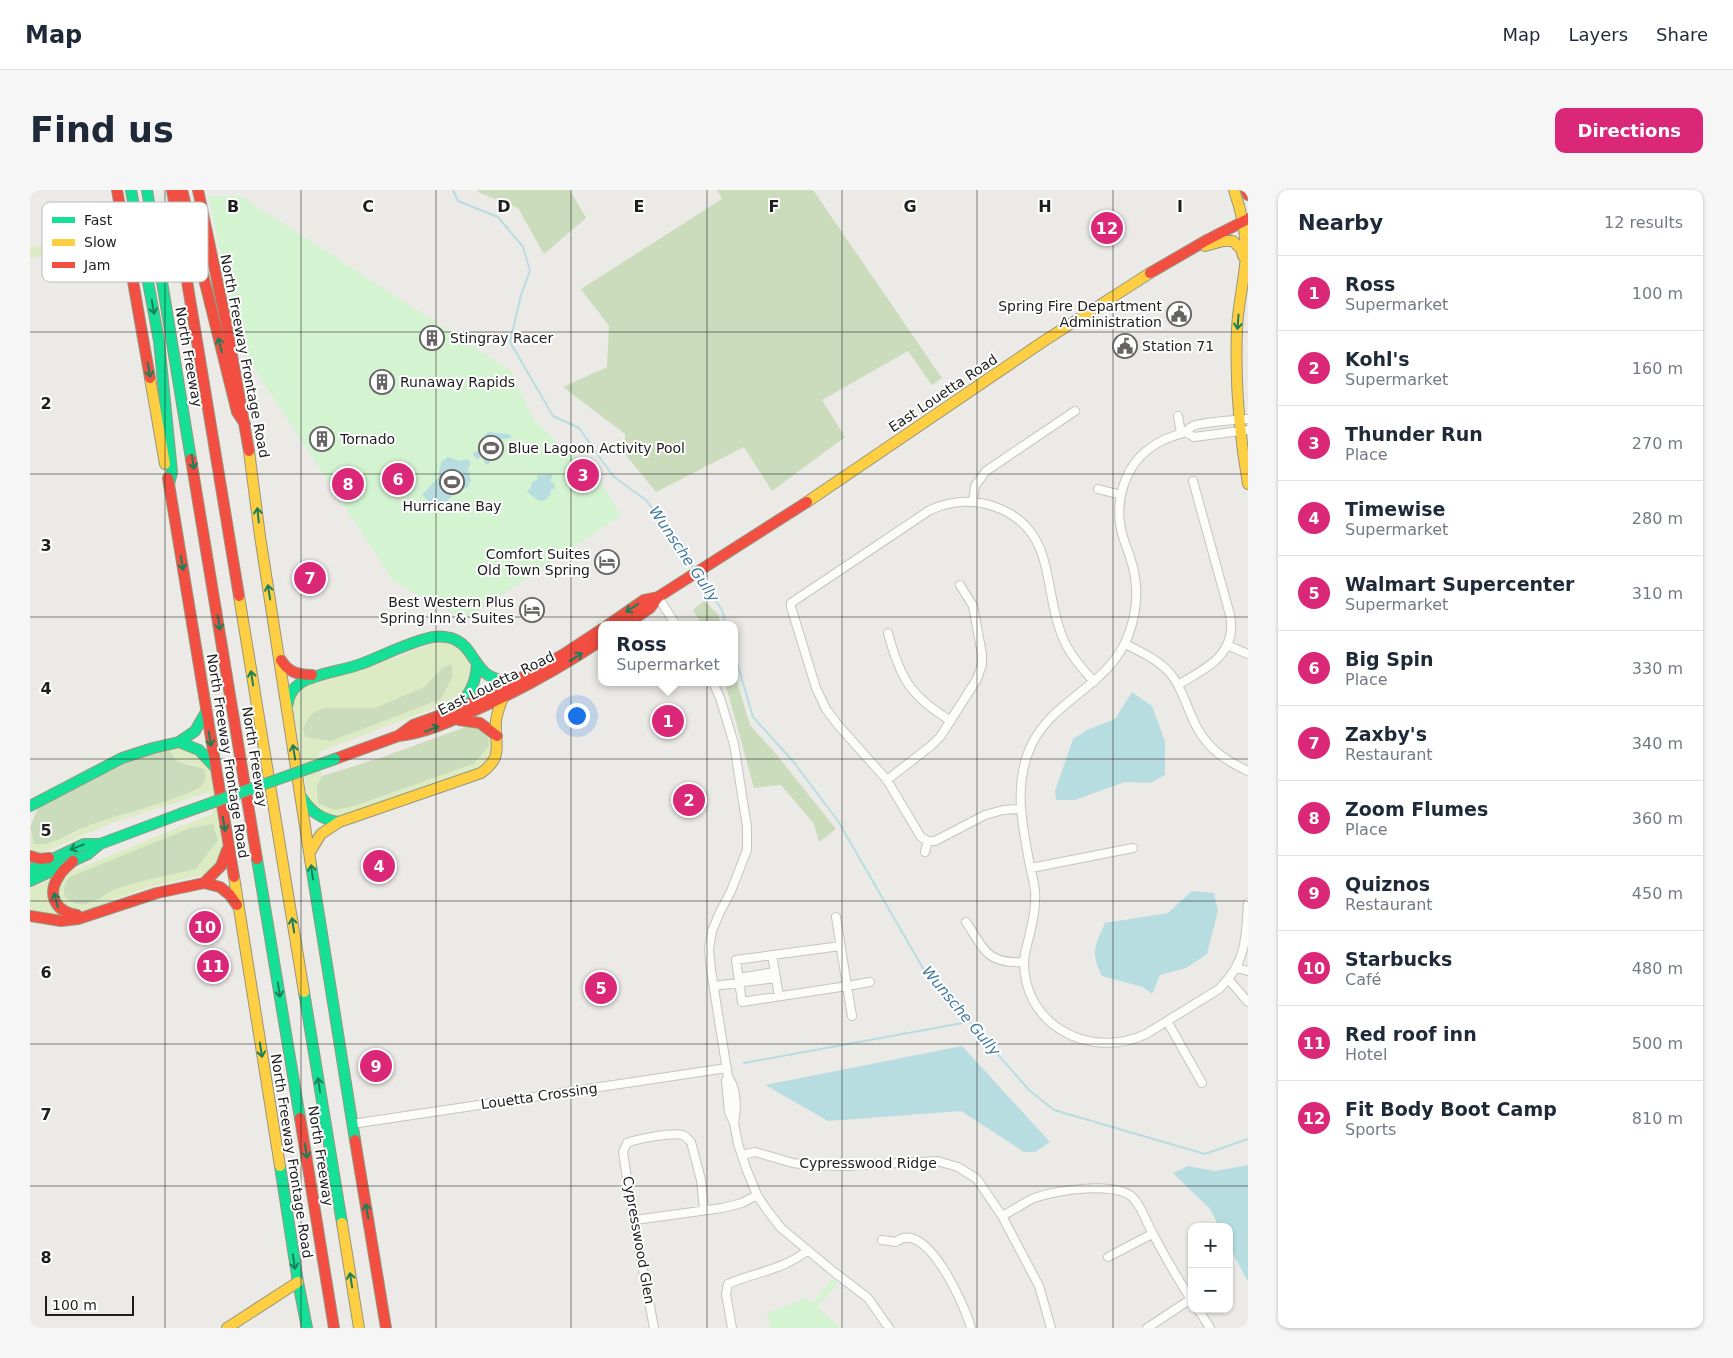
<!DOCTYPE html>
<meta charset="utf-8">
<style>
body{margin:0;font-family:"DejaVu Sans",sans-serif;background:#f6f6f7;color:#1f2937}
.controls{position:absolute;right:15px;bottom:15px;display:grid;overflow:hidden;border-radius:10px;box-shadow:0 1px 4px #0004}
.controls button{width:45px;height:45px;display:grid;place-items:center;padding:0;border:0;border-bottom:1px solid #e0e1e3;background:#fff;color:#1f2937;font:25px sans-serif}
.scale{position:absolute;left:15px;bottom:12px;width:89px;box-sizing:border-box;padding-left:5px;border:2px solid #1e1e1e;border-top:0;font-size:14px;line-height:18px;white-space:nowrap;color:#1e1e1e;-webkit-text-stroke:4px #fff;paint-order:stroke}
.you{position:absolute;left:546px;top:525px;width:18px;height:18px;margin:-12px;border:4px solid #fff;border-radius:50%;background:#1a73e8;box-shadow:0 0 0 8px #1a73e833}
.badge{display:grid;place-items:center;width:32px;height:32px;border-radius:50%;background:#db2777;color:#fff;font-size:16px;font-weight:700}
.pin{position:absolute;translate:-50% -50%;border:2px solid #fff;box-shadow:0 1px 5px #0006}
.popup{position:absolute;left:568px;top:431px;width:140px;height:65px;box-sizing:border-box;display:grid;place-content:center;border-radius:10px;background:#fff;filter:drop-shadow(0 1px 4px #0005);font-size:16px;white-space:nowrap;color:#747a83}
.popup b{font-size:19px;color:#1f2937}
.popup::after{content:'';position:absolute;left:50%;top:100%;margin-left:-10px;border:10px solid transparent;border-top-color:#fff}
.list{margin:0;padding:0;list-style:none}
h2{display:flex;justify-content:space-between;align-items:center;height:65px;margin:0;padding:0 20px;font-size:21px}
h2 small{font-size:16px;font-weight:400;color:#747a83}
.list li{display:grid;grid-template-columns:32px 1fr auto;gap:15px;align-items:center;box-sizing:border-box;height:75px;padding:0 20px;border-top:1px solid #e0e1e3}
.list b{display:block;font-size:19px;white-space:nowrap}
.list p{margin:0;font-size:16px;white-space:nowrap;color:#747a83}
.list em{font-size:16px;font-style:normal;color:#747a83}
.map{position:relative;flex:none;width:1218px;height:1138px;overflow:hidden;border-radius:10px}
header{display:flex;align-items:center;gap:30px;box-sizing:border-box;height:70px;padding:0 25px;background:#fff;border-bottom:1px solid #e0e1e3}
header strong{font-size:24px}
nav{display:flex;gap:28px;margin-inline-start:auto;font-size:18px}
.intro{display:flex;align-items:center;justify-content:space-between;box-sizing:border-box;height:120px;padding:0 30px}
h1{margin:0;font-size:35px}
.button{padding:12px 22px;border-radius:10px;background:#db2777;color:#fff;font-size:18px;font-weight:700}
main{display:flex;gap:30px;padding:0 30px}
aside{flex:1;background:#fff;border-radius:10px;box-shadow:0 1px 4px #0004}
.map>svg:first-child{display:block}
.grass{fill:#ddebc4;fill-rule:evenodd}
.forest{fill:#cadcbb}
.park{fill:#d4f3d1}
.water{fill:#b8dde1}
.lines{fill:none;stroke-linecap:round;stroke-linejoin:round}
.stream{stroke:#b8dde1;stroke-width:2}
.street-casing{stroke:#c5c4c3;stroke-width:10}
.fast-casing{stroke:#97967e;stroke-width:12}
.slow-casing{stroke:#97967e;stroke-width:12}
.jam-casing{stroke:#97967e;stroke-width:12}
.street{stroke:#fcfcfb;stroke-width:8}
.fast{stroke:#16e098;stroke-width:10}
.slow{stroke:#ffcf43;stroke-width:10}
.jam{stroke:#f24e42;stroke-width:10}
.fast-bridge-casing{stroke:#97967e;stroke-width:12;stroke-linecap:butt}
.fast-bridge{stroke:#16e098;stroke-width:10}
.oneway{stroke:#1a7f5b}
.grid{fill:none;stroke:#1e1e1e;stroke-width:1;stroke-opacity:0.55}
.labels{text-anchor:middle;stroke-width:4;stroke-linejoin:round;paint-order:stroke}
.poi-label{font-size:14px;fill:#1e1e1e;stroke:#fff;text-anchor:start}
.street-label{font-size:14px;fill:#1e1e1e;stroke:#fff}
.water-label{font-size:15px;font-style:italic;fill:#427ca1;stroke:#fff}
.key{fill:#fff;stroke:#bcbcbc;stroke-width:1}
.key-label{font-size:14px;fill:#1e1e1e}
.grid-label{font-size:16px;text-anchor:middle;font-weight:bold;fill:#1e1e1e;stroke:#fff;stroke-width:4;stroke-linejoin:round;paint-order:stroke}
</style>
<header>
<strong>Map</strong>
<nav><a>Map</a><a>Layers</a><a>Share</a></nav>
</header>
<div class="intro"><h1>Find us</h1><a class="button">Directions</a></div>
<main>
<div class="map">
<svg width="1218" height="1138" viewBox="0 0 1218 1138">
<rect width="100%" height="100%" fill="#eceae7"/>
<!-- grass -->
<path class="grass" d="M90 52 91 53 96 72 94 73 90 55 0 68V57L28 54 30 55 28 57 30 63Z
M407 452C413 452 420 453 426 456 443 465 445 490 432 504 427 509 418 512 412 515L289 562 292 586 287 596 458 543C469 558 460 573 444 580L310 626C293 628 283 621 278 605L263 520C263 507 268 499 280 493L332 480ZM412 478 411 509 273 538 294 518H345L394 497Z
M151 558H159L179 574 191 647 192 669 178 684 118 697 60 719 46 721 38 719 32 714 28 708 27 701 29 693 40 682 154 635 183 624 179 602 82 633 14 662 8 663 1 659 0 640 4 654C21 658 50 638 67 632 92 622 120 616 146 607L164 575 148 572 139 560ZM183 634 187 650 166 679 121 688 83 700 55 714Z
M22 688 21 693 38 727 0 723V699Z"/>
<!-- forest -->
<path class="forest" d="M447 0H540L556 28 514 64 488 18 450 3Z
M687 0H783L912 188 902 195 878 161 792 210 815 247 742 301 714 257 626 302 595 264V244L533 197 577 177 579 136 551 99 692 9Z
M674 411 688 424 691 435H672L663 420Z
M422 474V487L411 509 301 551 275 547 273 538 281 524 294 518H345L394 497 412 478Z
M704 481 720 535 746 564 806 639 789 652 784 634 751 595 724 598 695 492H704Z
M438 536H447L458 543 459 556 443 574 324 616 304 620 288 613 287 596 292 586 353 567Z
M139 560 148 572 174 579 176 587C174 592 172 597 167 599 129 617 86 623 48 640 35 646 18 657 4 654L0 637 8 618 83 578 114 566Z
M183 634 188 650 166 679C139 685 112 690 86 699 76 703 65 713 54 714 36 716 27 701 40 687L160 638Z"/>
<!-- park -->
<path class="park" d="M178 6 212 7 481 181 503 229 534 259 559 273 591 325 435 430 364 392 212 160Z
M802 1089 808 1093 787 1117 811 1138H740L737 1123 777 1108 783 1113Z"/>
<!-- water -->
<path class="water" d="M458 242 479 244 482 248 470 249 459 267 460 273 456 275 452 267H449L448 270 443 265V263L450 260 452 248Z
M418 267 430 271 438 269 441 273 438 279 441 291 437 298 426 302 408 320 392 305 408 288 411 272Z
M523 284 520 292 524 293 525 298 520 301 521 305 518 306 517 309 512 311C507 310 500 305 497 301L501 297 502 292 508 289 507 286Z
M1102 502 1122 516 1135 551V585L1121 593 1095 592 1045 610H1026L1025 601 1043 549 1057 540 1085 529Z
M1162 701 1184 703 1188 721 1177 764 1156 778 1130 785 1122 804 1113 797 1072 786C1060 762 1065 756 1075 733L1138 723Z
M932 856 1020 952 1005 962H994L931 921 798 931 735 895Z
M1218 975V1092L1199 1056V1037H1189L1180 1019 1143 983 1158 976 1185 981Z"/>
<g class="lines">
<!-- stream -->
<path class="stream" d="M423 0 428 11 468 27 493 57 500 81 491 105 480 152 523 226 549 238 583 286 617 311 664 379
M668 385 692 420 696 435
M704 462 723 527 762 570 808 631 894 780 999 900 1024 920 1175 964 1218 949
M714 873 938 832"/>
<defs>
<path id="street" d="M1148 226 1151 243
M1218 229C1206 230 1172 232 1163 236 1159 238 1157 241 1153 243 1140 247 1130 250 1119 259 1095 276 1085 311 1091 339 1093 349 1097 358 1100 367 1109 393 1108 420 1098 446 1077 500 1018 509 998 563 984 601 993 638 1000 676 1002 684 1004 693 1005 701 1006 714 1003 731 1000 743 998 753 994 763 994 772 994 836 1060 870 1116 844L1189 799C1216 773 1216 749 1218 713
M1155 242 1164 247 1218 240
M1068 299 1091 305
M943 312 945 296 956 281 1045 221
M628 407 646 435
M858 443C870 488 880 506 921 531
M1095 454C1111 462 1127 469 1140 483 1151 496 1155 512 1162 527 1173 555 1192 569 1218 581
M1197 455 1218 464
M683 492 690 508 704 554 717 637V660L701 701 690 722 682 741 679 759 681 780 698 887C707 898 707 920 704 933
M1148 495C1176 478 1208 464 1200 425L1163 291
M857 590 902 555 910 547 947 489 952 475V464L943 416 930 395
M990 619 973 620 955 625 905 651H898L891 647 857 590 808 535 796 519 786 498 761 417V413L900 320C920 311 942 309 963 316 1027 338 1012 396 1032 446 1039 464 1052 478 1064 492
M895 662 898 651
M1001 678 1103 658
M806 727 817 796 712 812 706 770 810 756
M936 732C955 760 956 774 994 772
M742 765 749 806
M1207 778 1218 781
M1199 790 1218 812
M709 792 714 787 745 782
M684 796 746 788
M822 826 817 796 840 792
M1137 831 1172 893
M698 887 696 891 699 922 704 933 708 954 716 978 727 1005 737 1020 751 1038 804 1082 838 1108 859 1138
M322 934 697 878
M712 965 725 962 763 973 778 975 817 976 907 971 928 977 947 989 972 1026 1009 1096 1021 1138
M972 1026C982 1021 992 1014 1002 1009 1023 1000 1090 990 1105 1010 1113 1020 1117 1034 1123 1044 1135 1067 1148 1089 1162 1111
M605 1030 692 1018 712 1013 727 1005
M852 1050 866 1052C896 1027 935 1116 941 1138
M1078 1067 1122 1044
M1168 1119 1180 1138
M624 1138 602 1021 593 962 597 953C606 949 643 942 652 945 656 946 658 949 661 952L671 990 674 1020
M702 1138 696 1104 698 1094C725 1082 754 1080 778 1060
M1117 1138 1161 1109"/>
<path id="fast" d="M101 0 129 151 142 282 139 294
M117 0 161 269
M258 513C259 503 264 497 272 492 284 484 315 480 331 474 352 466 373 455 395 449 403 446 413 446 421 448 441 454 443 475 458 485 466 490 475 491 484 492
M428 516C441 503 446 492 447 473
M149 552 169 560 184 576
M272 608C281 622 291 629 308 632
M0 616 92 568 123 558 149 552 165 541 176 522
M227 669 270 928
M281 675 325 950
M0 680 54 654H70L150 624
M0 691 58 664 70 654
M274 802 312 1033
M250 976 268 1092 277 1138"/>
<path id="slow" d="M1204 0C1211 20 1216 42 1216 63 1215 89 1208 113 1207 139 1205 191 1209 243 1218 294
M1175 56 1193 51H1203L1211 59 1213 66
M120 188 135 274
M219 261 230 346 281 675
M777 312 1014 151 1120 83
M209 406 274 802
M280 662 291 644 309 632 451 583C475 566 464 554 466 531 467 523 470 515 473 508
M204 687 250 976
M312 1033 329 1138
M197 1138 268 1092"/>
<path id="jam" d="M87 0 120 188
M142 0 209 406
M152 0 207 222 215 234
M168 0 197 137 219 261
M1216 0 1218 5
M1120 83 1177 50 1218 29
M161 269 227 669
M138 288 204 687
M578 435 614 410 628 407 777 312
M595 435 620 418 628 407
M251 470C258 482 268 485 282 485
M429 530 450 533 467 546
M368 546C394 543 417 533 441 522 487 502 530 478 572 450
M305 569 368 546 383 535 417 523 473 498 534 464 572 439
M0 666 10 669 19 668
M43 671C38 676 32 680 29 686 16 705 26 722 47 725
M174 693 191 676 197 660
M0 726 31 731 48 729 127 703 174 693 190 697 200 705 207 715
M270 928 304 1138
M325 950 356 1138"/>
</defs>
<!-- street casing -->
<use href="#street" class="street-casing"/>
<!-- fast casing -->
<use href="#fast" class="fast-casing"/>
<!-- slow casing -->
<use href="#slow" class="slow-casing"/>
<!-- jam casing -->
<use href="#jam" class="jam-casing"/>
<!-- street -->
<use href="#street" class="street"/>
<!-- fast -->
<use href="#fast" class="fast"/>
<!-- slow -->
<use href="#slow" class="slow"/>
<!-- jam -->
<use href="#jam" class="jam"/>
<defs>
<path id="fast-bridge" d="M150 624 305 569"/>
</defs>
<!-- fast-bridge casing -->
<use href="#fast-bridge" class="fast-bridge-casing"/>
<!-- fast-bridge -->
<use href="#fast-bridge" class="fast-bridge"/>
</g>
<!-- one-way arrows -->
<defs><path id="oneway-shaft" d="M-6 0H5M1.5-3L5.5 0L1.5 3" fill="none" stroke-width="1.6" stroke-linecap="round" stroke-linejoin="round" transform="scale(1.25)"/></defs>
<g class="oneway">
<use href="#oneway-shaft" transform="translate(123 117) rotate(80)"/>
<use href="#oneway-shaft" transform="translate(1208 132) rotate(94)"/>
<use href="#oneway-shaft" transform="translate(190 155) rotate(-104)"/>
<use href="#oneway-shaft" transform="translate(119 180) rotate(80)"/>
<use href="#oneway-shaft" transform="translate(163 272) rotate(81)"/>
<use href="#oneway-shaft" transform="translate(228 325) rotate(-96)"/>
<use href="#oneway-shaft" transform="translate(152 373) rotate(80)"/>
<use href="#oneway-shaft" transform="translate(239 402) rotate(-99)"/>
<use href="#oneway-shaft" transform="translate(602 418) rotate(146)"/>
<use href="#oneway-shaft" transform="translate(189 433) rotate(81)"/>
<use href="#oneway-shaft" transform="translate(546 467) rotate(-33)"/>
<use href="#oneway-shaft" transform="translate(222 488) rotate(-99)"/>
<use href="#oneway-shaft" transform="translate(402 539) rotate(-21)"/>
<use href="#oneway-shaft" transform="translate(180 549) rotate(81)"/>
<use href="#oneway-shaft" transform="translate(264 562) rotate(-99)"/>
<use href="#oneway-shaft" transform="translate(194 634) rotate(80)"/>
<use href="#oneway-shaft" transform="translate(47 657) rotate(159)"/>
<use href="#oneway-shaft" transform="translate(282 682) rotate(-98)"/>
<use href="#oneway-shaft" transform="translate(26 710) rotate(-105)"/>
<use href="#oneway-shaft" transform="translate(263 735) rotate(-99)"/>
<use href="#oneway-shaft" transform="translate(249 800) rotate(81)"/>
<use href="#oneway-shaft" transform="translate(231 860) rotate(81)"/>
<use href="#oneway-shaft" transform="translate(289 895) rotate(-99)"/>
<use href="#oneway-shaft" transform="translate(276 961) rotate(81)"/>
<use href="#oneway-shaft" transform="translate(337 1021) rotate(-100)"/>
<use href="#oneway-shaft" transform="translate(264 1072) rotate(81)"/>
<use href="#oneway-shaft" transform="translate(321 1090) rotate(-99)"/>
</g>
<!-- grid -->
<path class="grid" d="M135 0V1138M271 0V1138M406 0V1138M541 0V1138M677 0V1138M812 0V1138M947 0V1138M1083 0V1138M0 142H1218M0 284H1218M0 427H1218M0 569H1218M0 711H1218M0 854H1218M0 996H1218"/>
<!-- icons -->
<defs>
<symbol id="civic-ring" viewBox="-11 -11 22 22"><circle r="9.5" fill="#fff" stroke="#666564" stroke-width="1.5"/><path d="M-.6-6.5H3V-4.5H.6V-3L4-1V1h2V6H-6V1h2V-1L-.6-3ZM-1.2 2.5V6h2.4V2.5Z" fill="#666564"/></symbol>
<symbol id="building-ring" viewBox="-11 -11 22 22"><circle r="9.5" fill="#fff" stroke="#666564" stroke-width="1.5"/><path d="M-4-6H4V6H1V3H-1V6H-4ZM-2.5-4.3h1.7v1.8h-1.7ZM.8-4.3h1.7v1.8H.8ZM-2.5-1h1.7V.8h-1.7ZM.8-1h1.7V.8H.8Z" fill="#666564"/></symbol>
<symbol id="stadium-ring" viewBox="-11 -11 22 22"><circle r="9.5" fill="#fff" stroke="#666564" stroke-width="1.5"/><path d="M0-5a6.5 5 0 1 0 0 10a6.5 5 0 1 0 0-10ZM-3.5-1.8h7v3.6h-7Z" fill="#666564"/></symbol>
<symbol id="hotel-ring" viewBox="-11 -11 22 22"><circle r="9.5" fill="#fff" stroke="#666564" stroke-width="1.5"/><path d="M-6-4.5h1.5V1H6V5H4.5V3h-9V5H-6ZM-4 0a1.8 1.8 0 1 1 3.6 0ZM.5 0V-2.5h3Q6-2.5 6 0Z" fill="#666564"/></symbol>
</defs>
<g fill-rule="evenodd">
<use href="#civic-ring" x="1135" y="110" width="28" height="28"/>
<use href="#building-ring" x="388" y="134" width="28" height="28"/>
<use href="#civic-ring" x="1081" y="142" width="28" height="28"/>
<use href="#building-ring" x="338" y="178" width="28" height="28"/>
<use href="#building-ring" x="278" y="235" width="28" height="28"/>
<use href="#stadium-ring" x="447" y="244" width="28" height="28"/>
<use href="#stadium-ring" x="408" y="278" width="28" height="28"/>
<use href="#hotel-ring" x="563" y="358" width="28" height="28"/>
<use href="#hotel-ring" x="488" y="406" width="28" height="28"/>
</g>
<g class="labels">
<!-- poi labels -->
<g class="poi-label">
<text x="1132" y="121" text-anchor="end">Spring Fire Department<tspan x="1132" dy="16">Administration</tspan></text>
<text x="420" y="153">Stingray Racer</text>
<text x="1112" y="161">Station 71</text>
<text x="370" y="197">Runaway Rapids</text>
<text x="310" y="254">Tornado</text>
<text x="478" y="263">Blue Lagoon Activity Pool</text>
<text x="422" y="321" text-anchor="middle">Hurricane Bay</text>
<text x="560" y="369" text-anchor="end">Comfort Suites<tspan x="560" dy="16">Old Town Spring</tspan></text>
<text x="484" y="417" text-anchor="end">Best Western Plus<tspan x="484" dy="16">Spring Inn &amp; Suites</tspan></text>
</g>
<!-- street labels -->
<g class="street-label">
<text transform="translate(215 166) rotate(79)" y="5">North Freeway Frontage Road</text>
<text transform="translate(159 167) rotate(80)" y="5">North Freeway</text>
<text transform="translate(913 203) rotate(-34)" y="5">East Louetta Road</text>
<text transform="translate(466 493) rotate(-26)" y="5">East Louetta Road</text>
<text transform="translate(198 566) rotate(81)" y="5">North Freeway Frontage Road</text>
<text transform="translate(225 567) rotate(81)" y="5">North Freeway</text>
<text transform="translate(509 906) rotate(-8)" y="5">Louetta Crossing</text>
<text transform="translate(262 966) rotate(81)" y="5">North Freeway Frontage Road</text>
<text transform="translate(291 966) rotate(81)" y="5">North Freeway</text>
<text x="838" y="978">Cypresswood Ridge</text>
<text transform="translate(609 1050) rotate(80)" y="5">Cypresswood Glen</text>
</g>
<!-- water labels -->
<g class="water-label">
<text transform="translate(654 364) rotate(56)" y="5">Wunsche Gully</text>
<text transform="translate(931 821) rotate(50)" y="5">Wunsche Gully</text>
</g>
</g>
<!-- legend -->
<rect x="12" y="12" width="166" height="80" rx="8" class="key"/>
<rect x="22" y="27" width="23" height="6" fill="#16e098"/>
<rect x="22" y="49" width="23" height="7" fill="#ffcf43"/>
<rect x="22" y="72" width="23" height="6" fill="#f24e42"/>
<g class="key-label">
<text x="54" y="35">Fast</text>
<text x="54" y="57">Slow</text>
<text x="54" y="80">Jam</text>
</g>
<g class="grid-label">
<text x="203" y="22">B</text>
<text x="338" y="22">C</text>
<text x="474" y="22">D</text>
<text x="609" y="22">E</text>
<text x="744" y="22">F</text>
<text x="880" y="22">G</text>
<text x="1015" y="22">H</text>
<text x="1150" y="22">I</text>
<text x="16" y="219">2</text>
<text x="16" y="361">3</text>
<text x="16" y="504">4</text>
<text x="16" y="646">5</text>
<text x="16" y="788">6</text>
<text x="16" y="930">7</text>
<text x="16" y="1073">8</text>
</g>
</svg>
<div class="controls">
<button>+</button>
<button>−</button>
</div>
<div class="scale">100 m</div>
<div class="you"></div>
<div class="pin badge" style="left:638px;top:531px">1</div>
<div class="popup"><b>Ross</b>Supermarket</div>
<div class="pin badge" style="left:659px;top:610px">2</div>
<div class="pin badge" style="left:553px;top:285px">3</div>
<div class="pin badge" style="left:349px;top:676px">4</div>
<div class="pin badge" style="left:571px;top:798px">5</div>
<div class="pin badge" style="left:368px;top:289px">6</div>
<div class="pin badge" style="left:280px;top:388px">7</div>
<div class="pin badge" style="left:318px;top:294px">8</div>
<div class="pin badge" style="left:346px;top:876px">9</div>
<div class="pin badge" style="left:175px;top:737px">10</div>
<div class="pin badge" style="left:183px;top:776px">11</div>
<div class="pin badge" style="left:1077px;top:38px">12</div>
</div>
<aside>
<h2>Nearby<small>12 results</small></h2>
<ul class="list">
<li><span class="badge">1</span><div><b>Ross</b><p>Supermarket</p></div><em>100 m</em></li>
<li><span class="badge">2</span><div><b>Kohl's</b><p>Supermarket</p></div><em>160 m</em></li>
<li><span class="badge">3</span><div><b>Thunder Run</b><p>Place</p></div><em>270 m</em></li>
<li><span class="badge">4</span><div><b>Timewise</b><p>Supermarket</p></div><em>280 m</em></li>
<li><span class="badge">5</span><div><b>Walmart Supercenter</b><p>Supermarket</p></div><em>310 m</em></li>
<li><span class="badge">6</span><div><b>Big Spin</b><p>Place</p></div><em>330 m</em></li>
<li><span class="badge">7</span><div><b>Zaxby's</b><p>Restaurant</p></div><em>340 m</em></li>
<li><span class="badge">8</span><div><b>Zoom Flumes</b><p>Place</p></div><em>360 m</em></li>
<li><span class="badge">9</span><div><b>Quiznos</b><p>Restaurant</p></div><em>450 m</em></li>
<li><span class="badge">10</span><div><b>Starbucks</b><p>Café</p></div><em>480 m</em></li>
<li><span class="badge">11</span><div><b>Red roof inn</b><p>Hotel</p></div><em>500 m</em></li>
<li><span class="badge">12</span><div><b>Fit Body Boot Camp</b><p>Sports</p></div><em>810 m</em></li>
</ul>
</aside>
</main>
